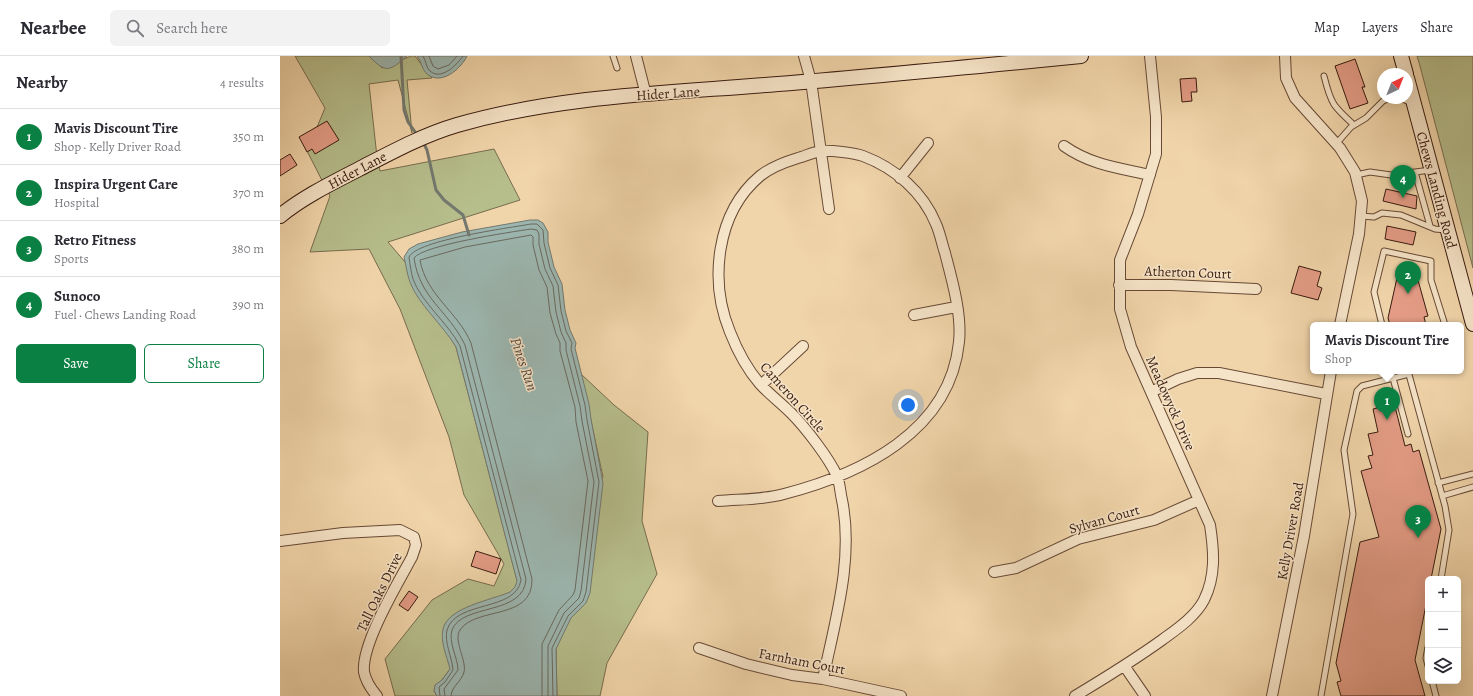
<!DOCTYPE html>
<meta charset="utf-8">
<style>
body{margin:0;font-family:Alegreya,serif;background:#f2f2f3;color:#2b2b33}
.controls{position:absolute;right:12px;bottom:12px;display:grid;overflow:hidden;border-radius:6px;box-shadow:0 4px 16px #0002}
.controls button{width:36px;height:36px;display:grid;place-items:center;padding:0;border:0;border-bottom:1px solid #e1e1e2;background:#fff;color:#2b2b33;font:20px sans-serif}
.compass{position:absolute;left:1097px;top:12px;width:36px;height:36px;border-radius:50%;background:#fff;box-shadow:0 4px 16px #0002;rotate:43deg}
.you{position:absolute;left:628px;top:349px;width:14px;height:14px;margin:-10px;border:3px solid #fff;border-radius:50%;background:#1a73e8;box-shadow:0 0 0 6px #1a73e833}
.badge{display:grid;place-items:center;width:26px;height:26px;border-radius:50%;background:#0b8043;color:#fff;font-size:13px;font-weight:700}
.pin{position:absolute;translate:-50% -33px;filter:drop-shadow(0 1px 2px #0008)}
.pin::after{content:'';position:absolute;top:21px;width:14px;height:12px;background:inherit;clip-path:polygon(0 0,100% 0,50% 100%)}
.popup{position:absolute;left:1030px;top:266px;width:154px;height:52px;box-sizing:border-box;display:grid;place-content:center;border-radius:6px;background:#fff;filter:drop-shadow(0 1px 3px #0005);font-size:13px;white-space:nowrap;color:#7c7c81}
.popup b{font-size:15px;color:#2b2b33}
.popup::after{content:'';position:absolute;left:50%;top:100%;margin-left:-8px;border:8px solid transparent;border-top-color:#fff}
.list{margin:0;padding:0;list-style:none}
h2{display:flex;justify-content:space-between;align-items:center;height:52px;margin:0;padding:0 16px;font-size:17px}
h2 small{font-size:13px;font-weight:400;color:#7c7c81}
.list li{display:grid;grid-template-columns:26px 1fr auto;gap:12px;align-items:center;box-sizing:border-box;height:56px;padding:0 16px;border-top:1px solid #e1e1e2}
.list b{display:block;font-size:15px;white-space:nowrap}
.list p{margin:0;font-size:13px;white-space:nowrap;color:#7c7c81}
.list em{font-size:13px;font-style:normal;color:#7c7c81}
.actions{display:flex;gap:8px;padding:12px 16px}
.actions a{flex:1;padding:9px 0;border:1px solid #0b8043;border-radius:6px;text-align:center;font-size:14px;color:#0b8043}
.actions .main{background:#0b8043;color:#fff}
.icon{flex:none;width:22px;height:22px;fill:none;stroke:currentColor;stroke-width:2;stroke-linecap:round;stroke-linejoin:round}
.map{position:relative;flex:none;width:1193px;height:640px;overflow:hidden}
header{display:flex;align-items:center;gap:24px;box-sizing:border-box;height:56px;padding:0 20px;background:#fff;border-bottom:1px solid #e1e1e2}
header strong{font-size:19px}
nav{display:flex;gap:22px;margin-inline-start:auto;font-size:14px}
.search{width:280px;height:36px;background:#f2f2f3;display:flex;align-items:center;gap:10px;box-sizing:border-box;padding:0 14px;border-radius:6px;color:#7c7c81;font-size:15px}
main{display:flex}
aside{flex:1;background:#fff}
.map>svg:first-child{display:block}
.green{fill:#b6be8c;stroke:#786c4e}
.water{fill:#9cb7b1;stroke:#747970}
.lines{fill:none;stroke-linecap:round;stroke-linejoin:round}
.shore{stroke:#6a6960;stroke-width:1}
.stream{stroke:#747970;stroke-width:3}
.building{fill:#e59d87;stroke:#391b0f}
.lane-casing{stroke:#674a36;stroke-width:7}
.street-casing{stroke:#674a36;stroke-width:12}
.secondary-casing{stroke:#391b0f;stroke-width:16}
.lane{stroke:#f6e4c8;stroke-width:5}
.street{stroke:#f6e4c8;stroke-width:10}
.secondary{stroke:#f6e4c8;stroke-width:14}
.labels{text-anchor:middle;stroke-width:3;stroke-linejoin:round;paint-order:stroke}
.street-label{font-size:14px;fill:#391b0f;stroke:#f6e4c8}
.water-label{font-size:15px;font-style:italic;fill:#574a40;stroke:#f6e4c8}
</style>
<header>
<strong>Nearbee</strong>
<div class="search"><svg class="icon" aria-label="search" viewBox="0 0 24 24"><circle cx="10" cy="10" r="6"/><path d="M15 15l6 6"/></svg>Search here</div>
<nav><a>Map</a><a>Layers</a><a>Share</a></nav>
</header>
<main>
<aside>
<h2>Nearby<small>4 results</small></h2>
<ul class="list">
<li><span class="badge">1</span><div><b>Mavis Discount Tire</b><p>Shop · Kelly Driver Road</p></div><em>350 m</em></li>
<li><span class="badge">2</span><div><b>Inspira Urgent Care</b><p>Hospital</p></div><em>370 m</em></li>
<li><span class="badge">3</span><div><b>Retro Fitness</b><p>Sports</p></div><em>380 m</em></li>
<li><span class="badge">4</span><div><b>Sunoco</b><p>Fuel · Chews Landing Road</p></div><em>390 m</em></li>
</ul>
<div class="actions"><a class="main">Save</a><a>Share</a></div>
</aside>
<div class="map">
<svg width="1193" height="640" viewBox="0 0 1193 640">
<rect width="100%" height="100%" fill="#f1d5aa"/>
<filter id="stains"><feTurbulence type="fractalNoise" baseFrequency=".005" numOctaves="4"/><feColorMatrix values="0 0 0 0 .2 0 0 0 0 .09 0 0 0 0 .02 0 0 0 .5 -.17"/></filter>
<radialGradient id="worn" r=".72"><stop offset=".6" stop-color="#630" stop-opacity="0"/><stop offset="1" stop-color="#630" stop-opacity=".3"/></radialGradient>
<!-- green -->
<path class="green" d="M15 0H93L102 12 131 0H135L152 22 127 24 132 77 118 24 89 28 97 101 100 115 214 93 240 144 108 186 125 206 176 291 237 524 323 421 301 318 334 349 368 376 362 465 377 518 327 607 320 640H277L276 593 170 613 154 635 157 640H115L105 603 152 544 188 523 214 530 224 508 184 439 169 381 120 253 89 193 30 196 50 140 27 95 45 52Z
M1137 0H1193V212L1140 10Z"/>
<!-- water -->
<path class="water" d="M89 0H127C110 15 106 18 89 0Z
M137 0H187C181 13 160 31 146 17 142 13 141 5 137 0Z
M250 164H258L263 167 268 176V186L274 211 282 228 285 254 290 274 296 287 295 292 309 348 311 363 323 427 310 537 306 547 291 562 276 593 277 640H157L154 635 155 629 162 624 170 613C167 601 160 585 163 573 168 551 212 544 230 536L235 531 237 525 176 291C163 269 138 248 130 226 127 218 126 209 124 201L129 193 138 188 182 176Z"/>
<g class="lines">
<!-- shore -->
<path class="shore" d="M143 0C146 4 146 11 149 14 160 26 177 9 183 0
M149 0 153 10 158 13 169 9 177 0
M160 640 159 631 165 626 173 614C172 601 164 586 167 574 176 544 236 556 241 524L180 290C168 267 141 246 133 223 131 216 130 208 129 201 137 184 229 172 251 168H257L263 174 264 187 270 212 278 229 281 255 286 275 292 287 291 293 305 349 307 364 319 426 306 536 303 545 288 560 272 592 273 640
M165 640 164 633 178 614C178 602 168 586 172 574 182 547 244 560 246 523L185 289C168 254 140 243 134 202 143 189 231 176 251 173L257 174 259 178V188L265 213 273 230 276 256 281 276 286 287V294L300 350 302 365 314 426 301 535 299 542 284 557 268 590V640
M171 640C171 631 182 625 184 616 187 605 173 584 180 574 196 550 253 565 252 523L191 287C178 256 146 239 140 204L185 191 251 179 253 181V189L259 214 267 231 270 257 276 278 280 287V295L295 351 296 366 308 425 295 534 293 539 279 554 262 588V640"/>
<!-- stream -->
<path class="stream" d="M121 0 124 54 128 66 138 80
M143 86 147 94 156 134 164 144 183 159 189 179"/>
</g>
<!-- building -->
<path class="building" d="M1075 3 1085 31H1082L1088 47 1070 53 1055 10Z
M916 22 917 36H911L912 45 902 46 900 23Z
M47 65 59 84 35 98 32 93 27 96 19 81Z
M10 98 17 109 0 120V104Z
M1106 133 1137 140 1136 153 1103 145Z
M1107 170 1136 176 1133 189 1105 183Z
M1019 210 1041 216 1037 230 1042 232 1038 244 1011 237Z
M1119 213 1136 217 1148 260 1144 261 1146 269H1110L1108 262Z
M1112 339 1125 390 1131 388 1133 396 1139 394 1161 473 1151 523H1148V539L1135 604 1145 640H1061L1057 626 1061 625 1056 607 1080 486 1099 481 1081 415 1092 412 1088 400 1093 399 1088 378 1098 376 1093 353 1097 352 1095 343Z
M196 495 221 503 216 518 191 510Z
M129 535 138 541 128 555 119 549Z"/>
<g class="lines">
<defs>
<path id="lane" d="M333 0 337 12
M1044 20C1051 48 1053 50 1074 69
M1120 42 1132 47
M1056 88 1071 71 1086 62 1103 45 1110 42
M1135 116 1150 170
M1076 119 1090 116 1111 119 1151 114
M1081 160 1094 161 1102 157 1121 159 1155 173 1166 174
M1102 269 1094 236 1104 195 1151 205V224L1165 269
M1128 315 1165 450 1169 474 1161 523
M1113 322 1128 378
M1158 427 1193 418
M1162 440 1193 431
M1148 591 1146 602 1148 610
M1152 625 1156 640
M1041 640 1073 458 1064 394 1077 335 1082 330 1129 318"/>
<path id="street" d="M356 0 366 39
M524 0 531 25 549 153
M1005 0 1006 22 1015 42 1060 92 1075 116 1082 145 1079 178 1060 269
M784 90C811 109 839 112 870 119
M620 122 648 87
M839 229H891L976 233
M634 259 676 251
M481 329 523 290
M871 336 898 323 917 317H939L1046 338
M438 445C459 443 483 444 504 438 581 418 670 376 679 286 682 258 672 224 665 197 662 188 660 177 656 168 643 136 615 112 583 100 575 97 550 94 541 95 534 96 525 100 518 102 505 106 491 111 480 120 436 157 429 225 450 276 457 294 467 313 480 328 489 338 501 347 511 357 525 371 549 402 557 420 560 427 560 436 562 444 574 503 555 565 543 623
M0 485 63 477 120 474 134 481 136 489 132 501C118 527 81 588 84 616 86 626 91 633 97 640
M714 516 736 512 798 483 874 464 919 444
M419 592 466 608 512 619 543 623 621 640
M845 611 865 640
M795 640C825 622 854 604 882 584 897 573 915 561 924 544 936 520 934 495 930 469L851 291 840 253V204L858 158 876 98V61L870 0
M992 640 1024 480 1051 315"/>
<path id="secondary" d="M1121 0 1126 18
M1127 22 1193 268
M0 160C23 141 52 127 79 113 110 97 143 79 177 69 282 39 391 37 498 28 599 20 700 10 801 0"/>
</defs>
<!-- lane casing -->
<use href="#lane" class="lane-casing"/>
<!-- street casing -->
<use href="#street" class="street-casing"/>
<!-- secondary casing -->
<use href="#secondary" class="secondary-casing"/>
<!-- lane -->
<use href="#lane" class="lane"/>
<!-- street -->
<use href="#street" class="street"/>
<!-- secondary -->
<use href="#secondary" class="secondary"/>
</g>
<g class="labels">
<!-- street labels -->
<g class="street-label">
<text transform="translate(388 37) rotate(-4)" y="5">Hider Lane</text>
<text transform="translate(77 114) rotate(-28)" y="5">Hider Lane</text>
<text transform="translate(1157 134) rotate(75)" y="5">Chews Landing Road</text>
<text transform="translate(908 216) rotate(2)" y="5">Atherton Court</text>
<text transform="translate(513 341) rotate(48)" y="5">Cameron Circle</text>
<text transform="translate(891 347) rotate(66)" y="5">Meadowyck Drive</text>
<text transform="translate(824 463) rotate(-16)" y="5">Sylvan Court</text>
<text transform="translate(1010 475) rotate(-80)" y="5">Kelly Driver Road</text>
<text transform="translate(99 536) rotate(-64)" y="5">Tall Oaks Drive</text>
<text transform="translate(522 605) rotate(11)" y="5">Farnham Court</text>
</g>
<!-- water labels -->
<g class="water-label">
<text transform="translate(244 308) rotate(71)" y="5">Pines Run</text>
</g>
</g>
<rect width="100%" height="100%" filter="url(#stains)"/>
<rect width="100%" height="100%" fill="url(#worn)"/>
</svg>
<div class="controls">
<button>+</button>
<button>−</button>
<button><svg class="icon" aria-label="layers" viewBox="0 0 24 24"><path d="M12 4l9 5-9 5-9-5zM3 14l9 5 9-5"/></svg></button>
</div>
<svg class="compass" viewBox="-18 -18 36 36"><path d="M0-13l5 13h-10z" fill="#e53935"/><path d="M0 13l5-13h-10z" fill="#7c7c81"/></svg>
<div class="you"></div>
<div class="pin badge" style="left:1107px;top:364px">1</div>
<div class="popup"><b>Mavis Discount Tire</b>Shop</div>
<div class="pin badge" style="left:1128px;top:238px">2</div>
<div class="pin badge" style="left:1138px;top:482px">3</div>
<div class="pin badge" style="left:1123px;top:142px">4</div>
</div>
</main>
